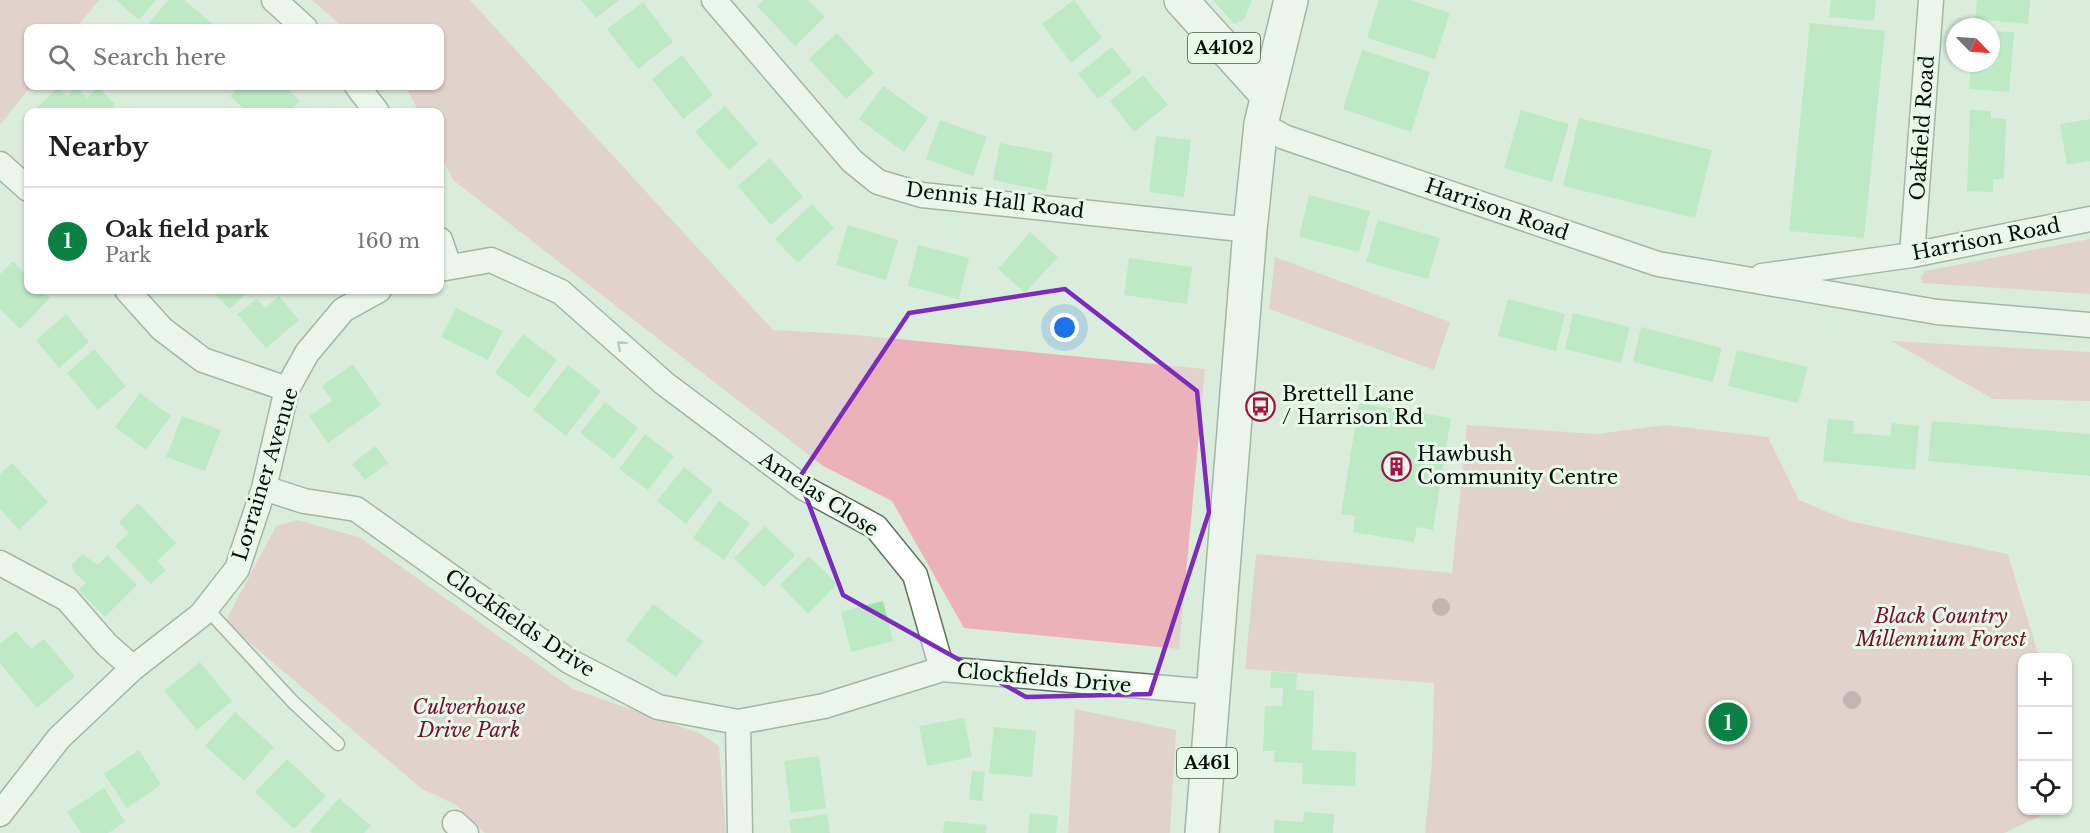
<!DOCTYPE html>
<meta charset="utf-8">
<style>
body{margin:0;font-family:"Libre Baskerville",serif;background:#f6f6f6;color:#202124}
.controls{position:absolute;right:18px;bottom:18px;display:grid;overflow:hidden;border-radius:12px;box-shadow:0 2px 4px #0004}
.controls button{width:54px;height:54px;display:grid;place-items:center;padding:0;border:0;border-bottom:2px solid #e0e0e0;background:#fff;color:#202124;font:30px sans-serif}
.compass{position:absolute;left:1946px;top:18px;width:54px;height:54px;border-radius:50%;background:#fff;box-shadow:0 2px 4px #0004;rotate:115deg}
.you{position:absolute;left:1065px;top:328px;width:21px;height:21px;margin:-15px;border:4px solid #fff;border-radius:50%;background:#1a73e8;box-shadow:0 0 0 9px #1a73e833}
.badge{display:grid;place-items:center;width:39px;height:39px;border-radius:50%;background:#0b8043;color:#fff;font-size:20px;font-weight:700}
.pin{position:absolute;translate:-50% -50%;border:3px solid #fff;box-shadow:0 2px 6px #0006}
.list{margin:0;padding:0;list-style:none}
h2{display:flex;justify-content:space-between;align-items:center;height:78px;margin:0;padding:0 24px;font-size:26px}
h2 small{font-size:20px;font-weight:400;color:#757577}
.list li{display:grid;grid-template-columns:39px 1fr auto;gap:18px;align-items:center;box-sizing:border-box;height:108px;padding:0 24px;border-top:2px solid #e0e0e0}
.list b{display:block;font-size:22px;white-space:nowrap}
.list p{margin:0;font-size:20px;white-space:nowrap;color:#757577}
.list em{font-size:20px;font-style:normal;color:#757577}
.icon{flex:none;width:33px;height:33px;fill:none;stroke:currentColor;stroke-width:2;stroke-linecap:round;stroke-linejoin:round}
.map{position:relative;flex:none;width:2090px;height:833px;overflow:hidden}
.search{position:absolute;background:#fff;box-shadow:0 2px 4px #0004;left:24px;top:24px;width:420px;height:66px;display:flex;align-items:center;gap:15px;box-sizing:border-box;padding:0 21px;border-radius:12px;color:#757577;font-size:22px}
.panel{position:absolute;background:#fff;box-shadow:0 2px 4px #0004;left:24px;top:108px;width:420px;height:186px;border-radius:12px}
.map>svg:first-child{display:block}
.green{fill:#ebb2ba}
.building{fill:#9ae4a7}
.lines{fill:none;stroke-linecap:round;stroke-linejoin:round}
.service-casing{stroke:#617263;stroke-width:15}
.minor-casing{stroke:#617263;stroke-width:27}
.primary-casing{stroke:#617263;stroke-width:36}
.service{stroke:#fff;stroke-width:12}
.minor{stroke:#fff;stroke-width:24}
.primary{stroke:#fff;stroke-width:33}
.tree{fill:#a67280}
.oneway{stroke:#9c9f9d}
.marked{fill:none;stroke:#7b2cbf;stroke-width:4.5;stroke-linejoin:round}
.labels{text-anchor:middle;stroke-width:6;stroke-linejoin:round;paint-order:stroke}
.shield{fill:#e7faea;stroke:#4b554c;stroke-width:1.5}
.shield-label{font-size:18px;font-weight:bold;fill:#080e09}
.street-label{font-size:20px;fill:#080e09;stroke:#e7faea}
.poi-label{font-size:20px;fill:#080e09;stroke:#e7faea;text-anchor:start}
.park-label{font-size:20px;font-style:italic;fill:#7b0d33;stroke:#e7faea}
</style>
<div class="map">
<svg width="2090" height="833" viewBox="0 0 2090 833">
<rect width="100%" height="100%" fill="#daeddd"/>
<!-- green -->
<path class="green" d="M0 0H99L76 28H28V86H31L0 125Z
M312 0H470L773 330 846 334 1205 369 1179 649 964 628 892 501 823 466 453 180 440 153V112H419L405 86H440V28H344Z
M2090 239V294L1922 283 1921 277 1925 271Z
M1275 257 1450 322 1434 370 1269 309Z
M1891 341 2090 352V401L1993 399Z
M1467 425 1597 434 1665 425 1768 437 1799 500 1849 521 2008 554 2039 657 2022 658V810L2051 811 2004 833H1425L1432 762 1434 683 1245 669 1256 554 1452 573Z
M297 520 359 537 573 689 699 733 719 746 726 833H485L456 805 422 789 225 622 276 526Z
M1075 709 1176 730 1170 833H1068Z"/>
<!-- building -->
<path class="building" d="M116 0H156L139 20Z
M168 0H184L214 25 212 28H154L148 24Z
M581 0H619L596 18Z
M764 0H808L825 17 795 46 757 6Z
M1074 0 1102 38 1071 63 1042 24Z
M1213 0H1252L1244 20 1234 24Z
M1379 0H1410L1450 13 1435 59 1367 38Z
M1831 0H1876L1874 21 1829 17Z
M1977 0H2030L2028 24 1975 19Z
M643 2 673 42 638 69 607 29Z
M1810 23 1885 31 1864 238 1789 231Z
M1991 31 2014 32 2009 92 1969 89 1971 63H1991Z
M837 33 874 73 846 99 809 59Z
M1112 47 1132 72 1098 99 1078 74Z
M1362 50 1430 72 1411 132 1343 109Z
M682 55 713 95 683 119 652 79Z
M1143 75 1168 105 1134 132 1110 101Z
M240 86H284L300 101 289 112H247L230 96Z
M883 86 928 118 904 152 859 119Z
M58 87 67 96 76 87 87 98 98 87 116 105 109 112H33Z
M725 106 758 144 729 170 695 132Z
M1521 110 1569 124 1552 182 1504 168Z
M1970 110 1991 111V118L2006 119 2004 179H1993V192L1967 191Z
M1579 118 1712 150 1695 218 1563 186Z
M2090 119V161L2067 165 2060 124Z
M940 120 987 137 973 176 926 159Z
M1156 136 1191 140 1184 197 1149 192Z
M1000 143 1053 153 1046 191 993 180Z
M770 158 803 197 771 225 738 186Z
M1309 195 1370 211 1359 252 1299 237Z
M812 204 834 228 798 263 775 239Z
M1378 220 1440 238 1428 279 1366 262Z
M848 225 898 240 886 280 836 265Z
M1030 232 1058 257 1025 293 998 269Z
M918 245 969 258 959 299 908 286Z
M1129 258 1192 267 1187 304 1124 295Z
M13 261 28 277V290H41L50 298 20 329 0 309V274Z
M211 290H251L229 309Z
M279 296 299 320 266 348 237 314 257 299 265 308Z
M1508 299 1565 314 1556 351 1498 336Z
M456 308 503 331 488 360 441 337Z
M1573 313 1630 327 1621 363 1565 349Z
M66 314 89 342 59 368 36 340Z
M1641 327 1722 348 1713 382 1633 362Z
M523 334 557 360 529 398 495 373Z
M94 349 126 386 98 410 67 373Z
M1737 350 1808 367 1798 403 1728 386Z
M353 364 381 405 328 443 309 416 332 401 322 386Z
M568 365 601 391 566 436 533 410Z
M140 393 171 416 146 450 115 427Z
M605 402 638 428 614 459 580 433Z
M1359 403 1451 418 1433 530 1417 527 1414 542 1353 532 1355 516 1341 514Z
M182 416 221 430 205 471 166 457Z
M1828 419 1854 421 1853 433 1890 436 1892 423 1919 426 1915 470 1823 461Z
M1932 421 2090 434V476L1928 461Z
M645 434 674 456 648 490 619 469Z
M375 446 388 463 365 480 352 464Z
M12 463 48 502 19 530 0 509V474Z
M684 467 713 490 686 524 657 501Z
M719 501 750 523 724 560 693 538Z
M138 503 176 543 157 561 166 570 151 584 115 546 129 533 119 522Z
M765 526 795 555 764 587 734 558Z
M82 554 98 565 107 555 137 585 105 617 78 590 86 583 75 573 72 565Z
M809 556 837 584 808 614 780 585Z
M883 601 893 641 851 652 841 612Z
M653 604 703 641 676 677 626 640Z
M16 631 31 649 44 639 75 676 37 708 0 663V644Z
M200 662 232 701 197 730 164 691Z
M1271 672 1297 673 1296 690 1314 691 1312 750 1356 752 1355 786 1302 784 1303 763 1274 762 1275 751H1263L1265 706H1282L1283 688H1270Z
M235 712 274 747 244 781 205 746Z
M964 718 972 757 927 766 919 726Z
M994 727 1036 731 1032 777 989 773Z
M139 750 161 785 127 808 104 774Z
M819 756 826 808 791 813 784 761Z
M287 759 326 796 294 829 255 792Z
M972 771 985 772 982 801 969 800Z
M104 788 125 822 108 833H81L67 812Z
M339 798 371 826 364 833H312L310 831Z
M1304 812 1334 814 1333 833H1274V820L1303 822Z
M1030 813 1058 816 1056 833H1028Z
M827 814 830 833H791L789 820Z
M945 821 987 825 986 833H943Z"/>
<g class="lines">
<defs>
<path id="service" d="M206 608 293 702 338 744"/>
<path id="minor" d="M274 0 305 28
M714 0 852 161 878 182 922 195 1250 230
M357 86 377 112
M1261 124 1284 137 1658 264 1937 312 2090 325
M0 164 28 189
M440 240 449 266
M1912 255 1931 0
M440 269 491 260 561 292 665 384 804 488 876 527 915 575 942 669
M1762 276 1912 255 2090 219
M127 290 162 329 203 360 287 389
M264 488 304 501 356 509 569 661 658 707 738 722 824 706 942 669 1212 692
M0 563 67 599 106 644 133 668
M738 722 740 833
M0 814 59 738 133 668 201 615 237 569 264 488 287 389 307 353 343 310 379 290
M455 823 466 833"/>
<path id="primary" d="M1181 0 1267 95
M1202 833 1250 230 1261 124 1291 0"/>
</defs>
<!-- service casing -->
<use href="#service" class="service-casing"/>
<!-- minor casing -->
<use href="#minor" class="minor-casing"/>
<!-- primary casing -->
<use href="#primary" class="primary-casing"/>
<!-- service -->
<use href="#service" class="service"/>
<!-- minor -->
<use href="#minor" class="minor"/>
<!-- primary -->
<use href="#primary" class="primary"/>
</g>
<!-- trees -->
<g class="tree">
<circle cx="1441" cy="607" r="9"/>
<circle cx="1852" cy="700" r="9"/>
</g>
<!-- one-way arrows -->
<defs><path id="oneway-chevron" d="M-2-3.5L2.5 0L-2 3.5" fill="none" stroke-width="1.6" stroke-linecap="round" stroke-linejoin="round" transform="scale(1.5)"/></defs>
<use class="oneway" href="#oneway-chevron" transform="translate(621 345) rotate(-139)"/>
<!-- marked area -->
<path d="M0 0H2090V833H0ZM1065 289 1197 391 1209 512 1150 694 1026 697 843 595 799 478 909 313Z" fill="#daeddd" fill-opacity=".55" fill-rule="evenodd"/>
<path class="marked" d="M1065 289 1197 391 1209 512 1150 694 1026 697 843 595 799 478 909 313Z"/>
<!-- icons -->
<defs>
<symbol id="bus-ring" viewBox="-11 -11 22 22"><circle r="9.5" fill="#e7faea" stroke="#a71146" stroke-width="1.5"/><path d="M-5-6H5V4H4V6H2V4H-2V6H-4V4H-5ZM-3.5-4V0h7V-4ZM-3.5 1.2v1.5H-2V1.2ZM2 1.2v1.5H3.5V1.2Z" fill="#a71146"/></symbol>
<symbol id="building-ring" viewBox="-11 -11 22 22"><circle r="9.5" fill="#e7faea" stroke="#a71146" stroke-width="1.5"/><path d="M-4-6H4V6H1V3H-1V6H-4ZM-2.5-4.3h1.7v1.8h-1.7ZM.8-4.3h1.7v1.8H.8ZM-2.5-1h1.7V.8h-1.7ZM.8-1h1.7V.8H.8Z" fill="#a71146"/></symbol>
</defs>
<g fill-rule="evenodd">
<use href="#bus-ring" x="1244" y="390" width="33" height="33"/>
<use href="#building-ring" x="1380" y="450" width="33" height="33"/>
</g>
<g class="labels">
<!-- shield labels -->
<g class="shield">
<rect x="1188" y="33" width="72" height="30" rx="4.5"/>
<rect x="1177" y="748" width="60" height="30" rx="4.5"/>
</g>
<g class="shield-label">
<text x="1224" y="54">A4102</text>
<text x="1207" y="769">A461</text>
</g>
<!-- street labels -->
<g class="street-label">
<text transform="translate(1922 128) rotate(-86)" y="7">Oakfield Road</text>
<text transform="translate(995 200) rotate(7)" y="7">Dennis Hall Road</text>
<text transform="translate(1497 209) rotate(19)" y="7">Harrison Road</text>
<text transform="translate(1986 239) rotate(-11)" y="7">Harrison Road</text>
<text transform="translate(265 474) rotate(-73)" y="7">Lorrainer Avenue</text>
<text transform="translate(819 494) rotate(33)" y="7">Amelas Close</text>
<text transform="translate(520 623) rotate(34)" y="7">Clockfields Drive</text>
<text transform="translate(1044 678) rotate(5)" y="7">Clockfields Drive</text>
</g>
<!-- poi labels -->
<g class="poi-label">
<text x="1282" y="401">Brettell Lane<tspan x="1282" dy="23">/ Harrison Rd</tspan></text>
<text x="1417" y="461">Hawbush<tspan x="1417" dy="23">Community Centre</tspan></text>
</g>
<!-- park labels -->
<g class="park-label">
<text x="1941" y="623">Black Country<tspan x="1941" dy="23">Millennium Forest</tspan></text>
<text x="469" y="714">Culverhouse<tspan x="469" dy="23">Drive Park</tspan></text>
</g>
</g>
</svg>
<div class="controls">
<button>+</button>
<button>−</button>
<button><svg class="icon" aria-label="locate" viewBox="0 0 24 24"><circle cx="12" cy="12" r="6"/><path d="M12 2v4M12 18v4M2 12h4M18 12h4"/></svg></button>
</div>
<svg class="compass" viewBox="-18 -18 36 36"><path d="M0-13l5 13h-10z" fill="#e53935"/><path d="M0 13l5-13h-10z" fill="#757577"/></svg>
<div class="you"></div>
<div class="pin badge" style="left:1728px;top:722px">1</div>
<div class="search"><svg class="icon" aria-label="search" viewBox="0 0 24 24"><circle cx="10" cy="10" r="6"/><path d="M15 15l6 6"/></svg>Search here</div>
<section class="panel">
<h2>Nearby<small></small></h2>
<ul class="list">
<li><span class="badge">1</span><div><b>Oak field park</b><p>Park</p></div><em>160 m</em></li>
</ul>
</section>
</div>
